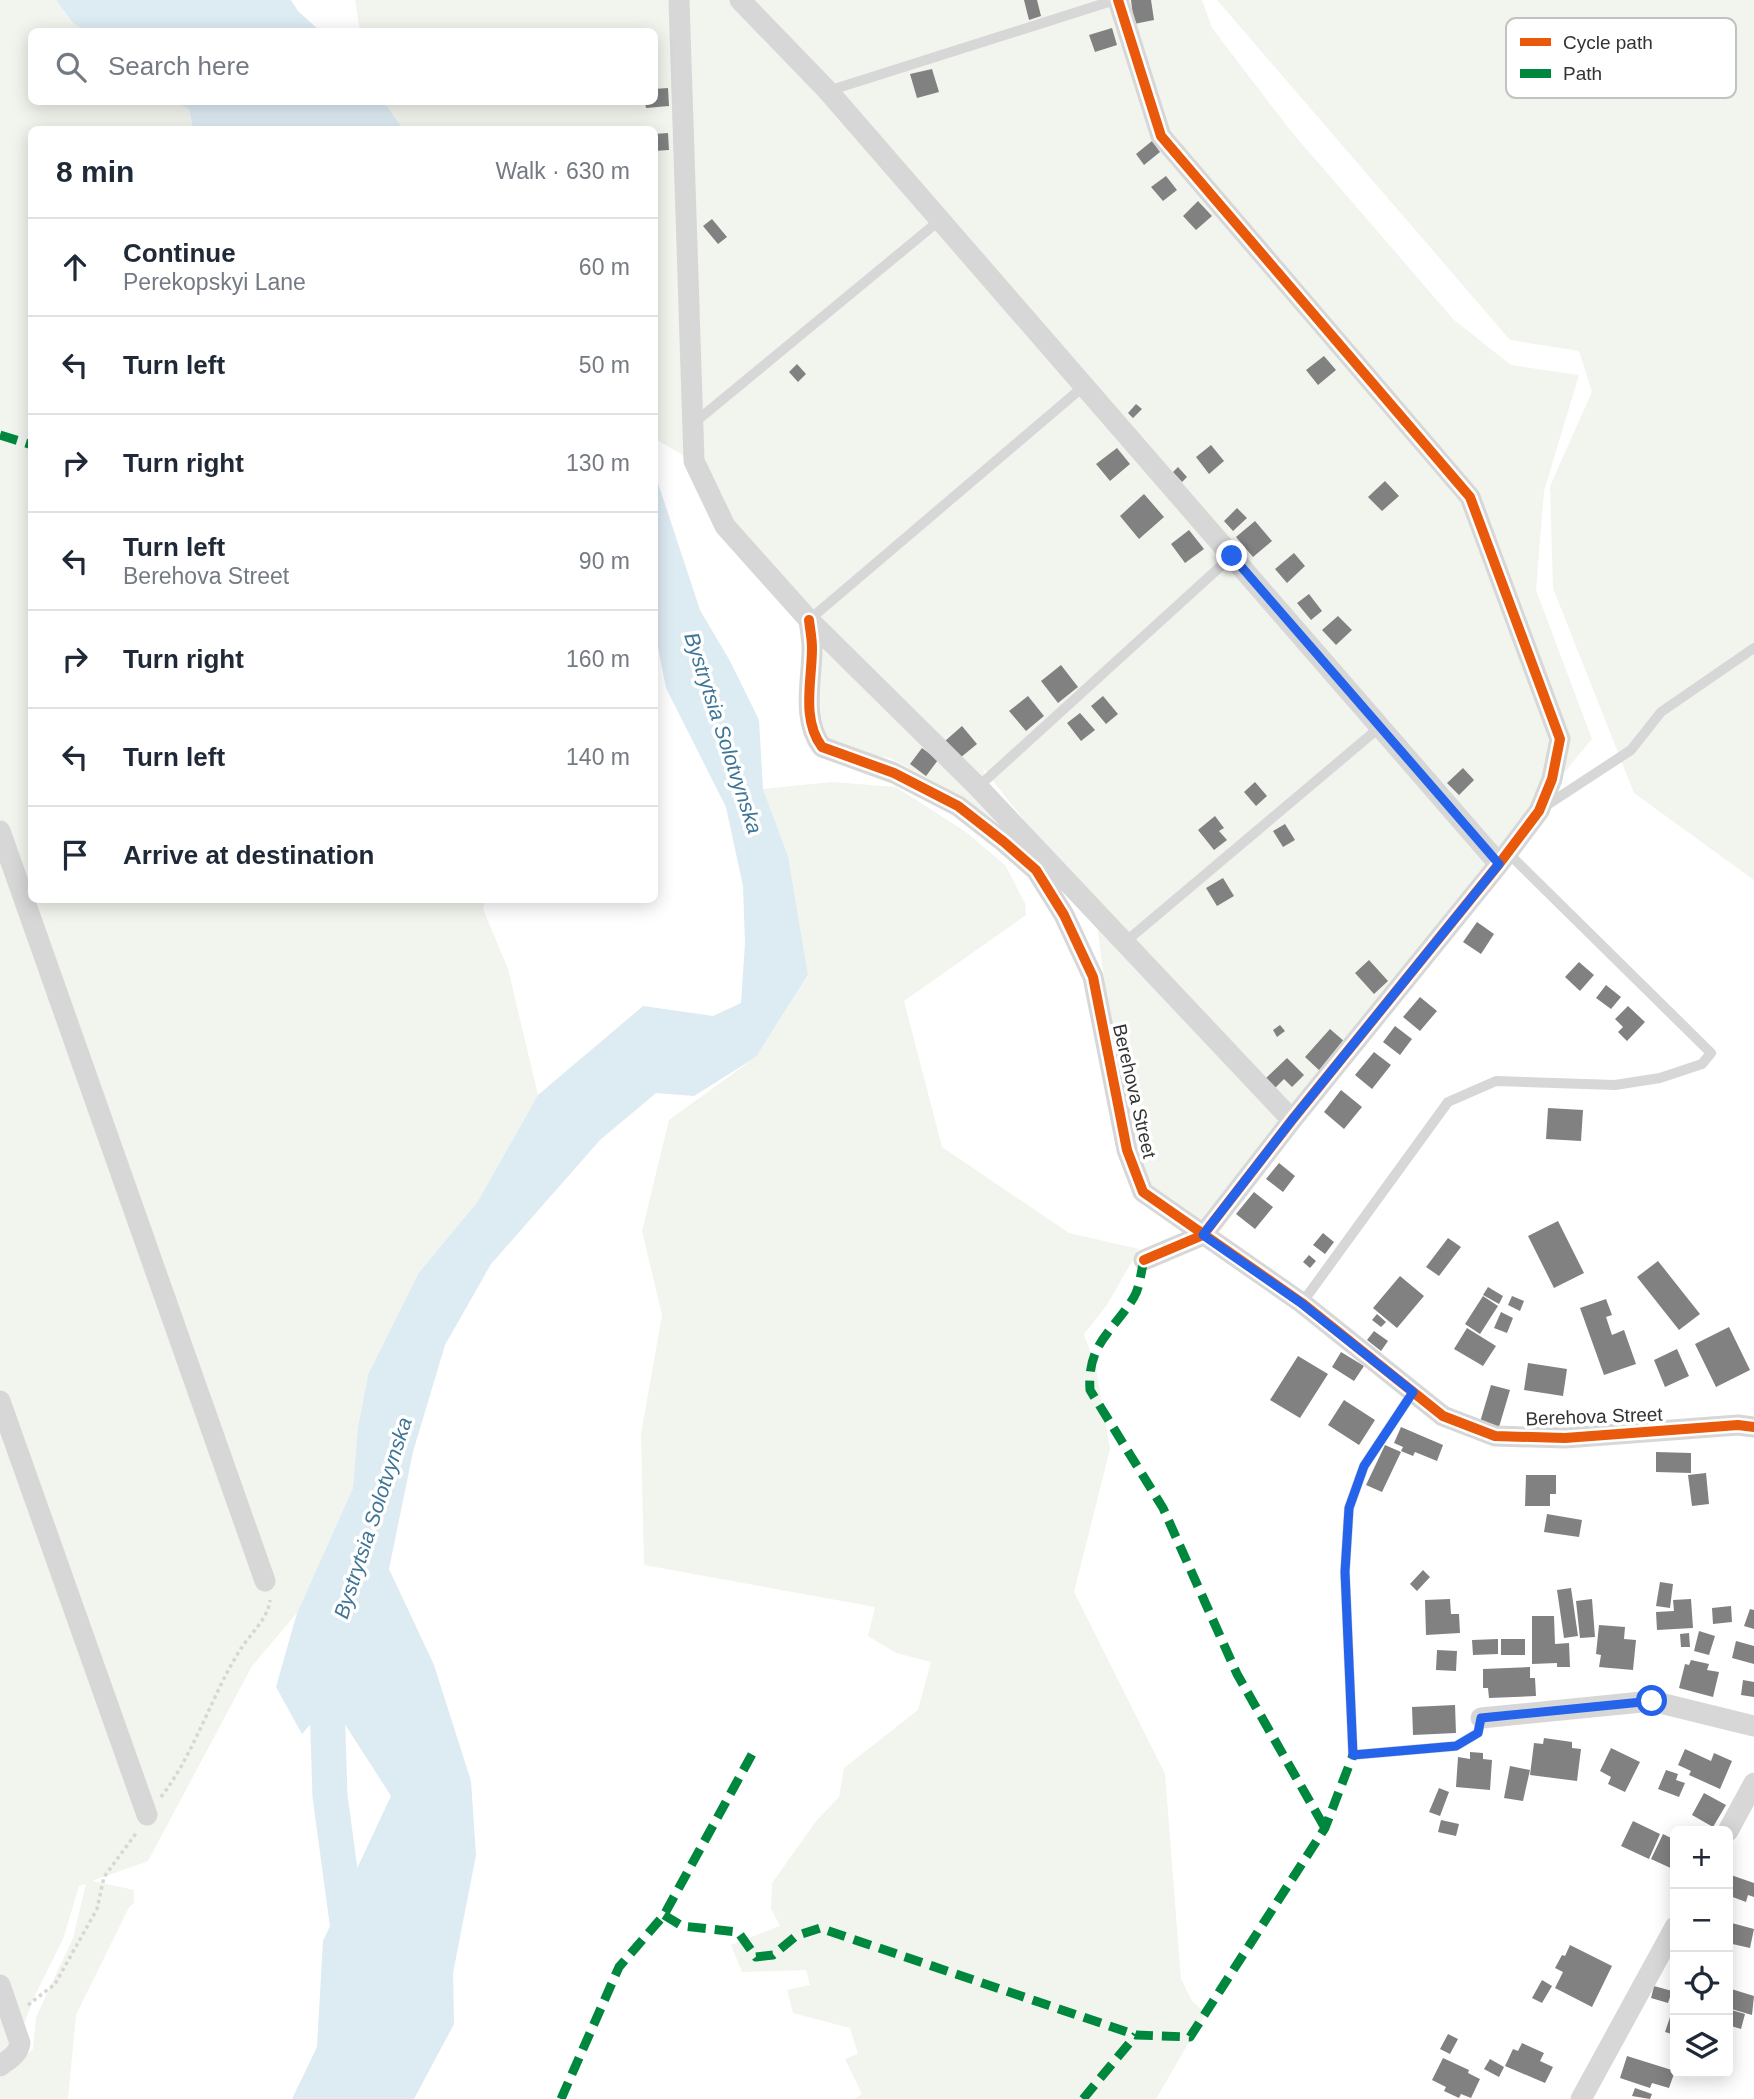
<!DOCTYPE html>
<meta charset="utf-8">
<style>
body{margin:0;font-family:Helvetica,sans-serif;background:#f6f6f7;color:#1f2937}
.controls{position:absolute;right:21px;bottom:21px;display:grid;overflow:hidden;border-radius:10px;box-shadow:0 4px 18px #0003}
.controls button{width:63px;height:63px;display:grid;place-items:center;padding:0;border:0;border-bottom:2px solid #e0e1e3;background:#fff;color:#1f2937;font:35px sans-serif}
.stop{position:absolute;width:21px;height:21px;margin:-16px;border:5px solid #2563eb;border-radius:50%;background:#fff}
.stop.end{background:#2563eb;border-color:#fff;box-shadow:0 2px 7px #0008}
.list{margin:0;padding:0;list-style:none}
h2{display:flex;justify-content:space-between;align-items:center;height:91px;margin:0;padding:0 28px;font-size:30px}
h2 small{font-size:23px;font-weight:400;color:#747a83}
.list li{display:grid;grid-template-columns:46px 1fr auto;gap:21px;align-items:center;box-sizing:border-box;height:98px;padding:0 28px;border-top:2px solid #e0e1e3}
.list b{display:block;font-size:26px;white-space:nowrap}
.list p{margin:0;font-size:23px;white-space:nowrap;color:#747a83}
.list em{font-size:23px;font-style:normal;color:#747a83}
.icon{flex:none;width:38px;height:38px;fill:none;stroke:currentColor;stroke-width:2;stroke-linecap:round;stroke-linejoin:round}
.map{position:relative;flex:none;width:1754px;height:2099px;overflow:hidden}
.search{position:absolute;background:#fff;box-shadow:0 4px 18px #0003;left:28px;top:28px;width:630px;height:77px;display:flex;align-items:center;gap:18px;box-sizing:border-box;padding:0 24px;border-radius:10px;color:#747a83;font-size:26px}
.panel{position:absolute;background:#fff;box-shadow:0 4px 18px #0003;left:28px;top:126px;width:630px;height:777px;border-radius:10px}
.map>svg:first-child{display:block}
.green{fill:#f1f5ed}
.water{fill:#ddebf3}
.lines{fill:none;stroke-linecap:round;stroke-linejoin:round}
.river{stroke:#ddebf3;stroke-width:35}
.building{fill:#818181}
.path{stroke:#d6d6d6;stroke-width:3.5;stroke-dasharray:3.5 3.5;stroke-linecap:butt}
.lane{stroke:#d7d7d7;stroke-width:10}
.street{stroke:#d7d7d7;stroke-width:21}
.quiet{stroke:#00873e;stroke-width:9;stroke-dasharray:18 9;stroke-linecap:butt}
.cycleway-casing{stroke:#fff;stroke-width:15}
.cycleway{stroke:#e8590c;stroke-width:10}
.route{stroke:#2563eb;stroke-width:9}
.labels{text-anchor:middle;stroke-width:7;stroke-linejoin:round;paint-order:stroke}
.street-label{font-size:19px;fill:#333;stroke:#fff}
.water-label{font-size:21px;font-style:italic;fill:#3f7597;stroke:#fff}
.key{fill:#fff;stroke:#c2c2c2;stroke-width:2}
.key-label{font-size:19px;fill:#333}
</style>
<div class="map">
<svg width="1754" height="2099" viewBox="0 0 1754 2099">
<rect width="100%" height="100%" fill="#fff"/>
<!-- green -->
<path class="green" d="M0 0H56L73 23 85 31 32 32V102H174L189 109 193 129 32 130V900H485L483 909 508 969 538 1095 478 1201 418 1274 368 1375 358 1427 353 1488 297 1613 252 1666 148 1861 92 1881 134 1890V1903L129 1907 76 2015 68 2099H0V2077L33 2049 36 2017 73 1938 86 1884 79 1886 63 1939 36 1993 14 2049 0 2059Z
M355 0H1202L1212 28 1290 130 1454 320 1511 365 1579 375 1544 491 1536 590 1592 739 1522 823 1200 1229 1145 1189 1110 1025 1094 901 1039 839 983 768 999 824 962 797 890 758 858 754 828 742 813 705 816 646 736 536 699 464 655 439 654 130 403 129 384 102H654V32L360 31Z
M1217 0H1754V880L1634 793 1553 588 1550 486 1592 392 1579 351 1510 340Z
M832 782 896 787 966 832 1005 865 1025 903 1026 915 904 1001 942 1147 1069 1233 1139 1249 1107 1305 1084 1334 1096 1369 1110 1449 1074 1592 1165 1774 1181 1979 1192 2001 1206 2013 1156 2099H854L862 2094 845 2059 858 2054 850 2028 793 2013 787 1990 810 1985 806 1970 742 1972 731 1945 780 1926 771 1909 772 1883 817 1820 839 1797 844 1768 918 1710 931 1662 896 1653 868 1636 875 1607 644 1565 641 1434 662 1315 642 1231 669 1120 756 1057 808 976 788 856 763 789Z"/>
<!-- water -->
<path class="water" d="M56 0H291L298 11 320 31H85L73 23Z
M174 102H384L403 129H193L189 109Z
M655 474 700 610 730 661 759 720 763 789 788 856 808 975 756 1057 694 1096 656 1093 600 1140 491 1264 445 1345 413 1452 389 1569 434 1665 471 1781 476 1855 453 1973 454 2024 414 2099H292L317 2047 323 1941 391 1796 330 1701 302 1734 276 1687 297 1613 353 1488 358 1427 368 1375 418 1274 478 1201 538 1095 643 1006 713 1016 741 1003 745 943 743 886 726 807 666 688 655 632Z"/>
<g class="lines">
<!-- river -->
<path class="river" d="M331 1656 326 1671 330 1796 350 1944"/>
</g>
<!-- building -->
<path class="building" d="M1024 0H1037L1041 16 1029 20Z
M1131 0H1151L1154 20 1134 24Z
M1112 28 1117 45 1095 52 1089 35Z
M932 69 939 92 917 98 910 74Z
M668 88 669 106 646 108 645 102H654V89Z
M668 133 669 150 654 151V134Z
M1152 141 1160 152 1144 165 1136 154Z
M1166 176 1177 190 1163 201 1151 187Z
M1198 201 1212 216 1196 230 1183 216Z
M712 219 727 237 718 244 703 226Z
M1324 356 1336 370 1318 385 1306 370Z
M797 364 806 374 798 382 789 372Z
M1136 404 1142 409 1133 418 1128 413Z
M1211 445 1224 461 1209 474 1196 457Z
M1117 448 1130 464 1110 481 1096 464Z
M1178 467 1187 477 1182 482 1173 472Z
M1385 481 1399 496 1382 511 1368 497Z
M1144 494 1164 517 1139 539 1120 516Z
M1237 508 1247 518 1233 531 1224 521Z
M1255 521 1272 541 1253 557 1236 537Z
M1189 530 1204 549 1185 563 1171 544Z
M1294 553 1305 566 1287 583 1275 569Z
M1309 594 1322 611 1311 620 1297 603Z
M1338 616 1352 630 1336 645 1322 630Z
M1061 665 1078 687 1058 703 1041 681Z
M1028 696 1044 716 1026 731 1009 711Z
M1103 696 1118 714 1106 724 1091 706Z
M1080 713 1095 730 1081 741 1067 723Z
M962 726 977 744 960 758 945 741Z
M922 748 938 760 926 776 910 764Z
M1463 768 1474 780 1459 795 1447 783Z
M1255 782 1267 796 1256 806 1244 792Z
M1215 816 1224 828 1219 831 1227 840 1214 850 1198 830Z
M1285 824 1295 840 1283 847 1273 831Z
M1223 878 1234 896 1217 906 1206 888Z
M1477 922 1494 934 1481 954 1463 942Z
M1369 960 1388 981 1374 994 1355 973Z
M1579 962 1594 975 1580 991 1565 977Z
M1606 985 1621 997 1611 1009 1596 998Z
M1420 997 1437 1011 1420 1031 1403 1017Z
M1628 1006 1645 1022 1627 1041 1618 1032 1623 1027 1615 1019Z
M1280 1025 1285 1031 1277 1037 1273 1030Z
M1395 1026 1412 1039 1400 1055 1383 1042Z
M1330 1029 1345 1042 1320 1071 1305 1057Z
M1374 1052 1391 1065 1372 1089 1355 1075Z
M1287 1058 1304 1075 1292 1087 1284 1079 1273 1090 1264 1080Z
M1341 1090 1362 1107 1344 1129 1324 1112Z
M1548 1108 1583 1110 1581 1141 1546 1139Z
M1279 1163 1295 1176 1283 1192 1266 1179Z
M1254 1192 1273 1207 1255 1229 1236 1214Z
M1558 1221 1584 1273 1554 1288 1528 1236Z
M1323 1233 1334 1242 1325 1254 1313 1245Z
M1448 1238 1461 1247 1439 1276 1426 1267Z
M1309 1255 1316 1261 1310 1268 1303 1262Z
M1658 1261 1700 1314 1679 1330 1637 1277Z
M1400 1276 1424 1296 1397 1328 1373 1308Z
M1488 1287 1503 1296 1499 1304 1483 1295Z
M1483 1296 1498 1306 1480 1334 1465 1324Z
M1512 1296 1524 1301 1520 1311 1508 1305Z
M1606 1299 1612 1315 1606 1317 1612 1335 1624 1330 1636 1364 1604 1375 1580 1308Z
M1501 1312 1513 1318 1507 1333 1494 1328Z
M1377 1314 1386 1322 1381 1327 1372 1320Z
M1729 1327 1750 1370 1716 1387 1695 1344Z
M1467 1328 1496 1346 1483 1366 1454 1349Z
M1374 1331 1388 1341 1381 1351 1367 1340Z
M1677 1349 1689 1376 1665 1387 1654 1360Z
M1341 1352 1364 1366 1354 1381 1332 1367Z
M1298 1356 1328 1374 1300 1418 1270 1400Z
M1528 1363 1567 1369 1563 1396 1524 1390Z
M1491 1385 1510 1390 1499 1427 1480 1422Z
M1344 1400 1375 1420 1359 1445 1328 1425Z
M1401 1427 1443 1445 1437 1461 1415 1452 1413 1456 1401 1451 1403 1447 1394 1443Z
M1385 1445 1401 1452 1382 1492 1366 1485Z
M1656 1452 1691 1453V1473L1656 1472Z
M1706 1473 1709 1504 1692 1506 1688 1475Z
M1526 1475H1556V1494H1550V1506H1525Z
M1547 1514 1582 1520 1579 1537 1544 1532Z
M1423 1570 1430 1577 1417 1591 1410 1584Z
M1660 1582 1673 1584 1670 1608 1656 1606Z
M1571 1588 1578 1636 1564 1638 1557 1590Z
M1450 1599 1451 1614H1459L1460 1633 1426 1635 1425 1600Z
M1592 1599 1595 1637 1580 1638 1576 1601Z
M1691 1599 1693 1628 1657 1630 1656 1612 1674 1611 1673 1600Z
M1731 1606 1732 1622 1713 1624 1712 1608Z
M1750 1609 1754 1610V1629L1744 1626Z
M1532 1616H1554L1555 1644 1569 1643 1570 1667H1557V1663L1532 1664Z
M1599 1625 1625 1627 1624 1639 1636 1640 1633 1670 1599 1667 1601 1655 1596 1654Z
M1699 1631 1715 1636 1709 1655 1694 1651Z
M1689 1633 1690 1647H1681L1680 1634Z
M1498 1639V1654L1473 1655 1472 1640Z
M1501 1639H1525V1655H1501Z
M1736 1641 1754 1646V1664L1732 1658Z
M1437 1650 1457 1651 1456 1671 1436 1670Z
M1691 1660 1709 1664 1707 1670 1719 1672 1713 1697 1679 1688 1685 1664 1689 1665Z
M1530 1667V1678H1535L1536 1696 1489 1698 1488 1688H1483V1669Z
M1743 1680 1754 1682V1697L1741 1695Z
M1455 1705 1456 1733 1413 1735 1412 1707Z
M1544 1738 1572 1742V1748L1581 1749 1577 1781 1530 1775 1534 1743 1543 1744Z
M1611 1748 1640 1762 1625 1792 1608 1784 1611 1777 1600 1771Z
M1685 1749 1711 1761 1714 1753 1732 1761 1720 1789 1689 1775 1691 1771 1678 1765Z
M1470 1752 1483 1753V1759L1492 1760 1490 1790 1456 1787 1458 1757 1470 1759Z
M1510 1766 1530 1770 1523 1801 1504 1798Z
M1666 1770 1678 1774 1676 1780 1685 1783 1679 1797 1658 1789Z
M1439 1788 1449 1792 1440 1816 1429 1812Z
M1704 1793 1726 1805 1713 1827 1692 1815Z
M1441 1820 1459 1824 1456 1836 1438 1832Z
M1633 1821 1660 1834 1649 1859 1621 1846Z
M1663 1834 1675 1840V1870L1651 1859Z
M1728 1874 1754 1883V1897L1748 1895 1746 1902 1730 1896 1732 1889 1728 1888Z
M1728 1922 1754 1929 1750 1948 1728 1943Z
M1570 1945 1612 1966 1592 2007 1555 1988 1563 1972 1555 1968 1562 1955 1565 1956Z
M1542 1980 1552 1986 1542 2003 1532 1998Z
M1654 1986 1672 1991 1668 2003 1651 1998Z
M1728 1988 1754 1996 1752 2015 1728 2008Z
M1675 2002V2035L1665 2032Z
M1728 2009 1745 2014 1741 2029 1728 2025Z
M1448 2034 1458 2039 1450 2054 1440 2049Z
M1522 2043 1544 2053 1540 2061 1553 2067 1545 2083 1505 2066 1513 2049 1518 2051Z
M1627 2056 1675 2071 1669 2088 1652 2083 1650 2088 1620 2078Z
M1443 2058 1469 2070 1468 2073 1480 2079 1471 2098 1461 2094 1459 2098 1444 2091 1446 2087 1432 2080Z
M1490 2059 1504 2067 1499 2077 1484 2069Z
M1635 2088 1652 2094 1650 2099 1632 2096Z"/>
<g class="lines">
<!-- path -->
<path class="path" d="M161 1797C196 1751 210 1698 240 1650 250 1634 268 1619 270 1600
M28 2005 55 1984 97 1909 104 1877 137 1832"/>
<!-- lane -->
<path class="lane" d="M828 91 1115 0
M694 423 940 220
M809 620 1084 386
M978 787 1232 556
M1544 807 1631 750 1661 712 1754 648
M1124 943 1380 727
M1302 1303 1448 1102 1496 1081 1615 1085 1660 1078 1702 1064 1711 1053 1507 852
M1413 1392 1364 1466 1349 1508 1345 1572 1353 1755 1456 1746 1478 1733 1481 1718"/>
<!-- street -->
<path class="street" d="M679 0 694 461 725 526 809 620 978 787 1292 1120
M740 0 828 91 1499 864
M1118 0 1161 136 1470 497 1560 739 1552 779 1539 811 1499 864 1292 1120 1203 1235 1144 1260
M809 620C810 629 812 639 812 648 812 681 801 719 822 747L894 773 958 806 1004 842 1036 870 1064 915 1093 977 1127 1150 1143 1192 1302 1303 1443 1416 1495 1436 1565 1438 1738 1425 1754 1427
M0 831 265 1581
M0 1401 147 1815
M1481 1718 1652 1701 1754 1726
M1728 1831 1754 1783
M0 1985 20 2043C18 2055 9 2059 0 2066
M1581 2099 1675 1927"/>
<!-- quiet -->
<path class="quiet" d="M0 435 32 445
M1144 1260C1141 1271 1140 1287 1134 1297 1113 1332 1087 1343 1090 1390L1163 1508 1237 1674 1325 1828
M664 1915 682 1926 738 1932 756 1957 773 1955 796 1936 820 1928 1136 2035 1190 2037 1325 1828 1353 1755
M561 2099 619 1967 664 1915 756 1747
M1083 2099 1136 2035"/>
<defs>
<path id="cycleway" d="M1118 0 1161 136 1470 497 1560 739 1552 779 1539 811 1499 864 1292 1120 1203 1235 1144 1260
M809 620C810 629 812 639 812 648 812 681 801 719 822 747L894 773 958 806 1004 842 1036 870 1064 915 1093 977 1127 1150 1143 1192 1302 1303 1443 1416 1495 1436 1565 1438 1738 1425 1754 1427"/>
</defs>
<!-- cycleway casing -->
<use href="#cycleway" class="cycleway-casing"/>
<!-- cycleway -->
<use href="#cycleway" class="cycleway"/>
</g>
<g class="lines">
<!-- route -->
<path class="route" d="M1232 556 1499 864 1292 1120 1203 1235 1301 1303 1413 1392 1364 1466 1349 1508 1345 1572 1353 1755 1456 1746 1478 1733 1481 1718 1652 1701"/>
</g>
<g class="labels">
<!-- street labels -->
<g class="street-label">
<text transform="translate(1135 1091) rotate(77)" y="7">Berehova Street</text>
<text transform="translate(1594 1416) rotate(-2)" y="7">Berehova Street</text>
</g>
<!-- water labels -->
<g class="water-label">
<text transform="translate(723 733) rotate(72)" y="7">Bystrytsia Solotvynska</text>
<text transform="translate(373 1518) rotate(-72)" y="7">Bystrytsia Solotvynska</text>
</g>
</g>
<!-- legend -->
<rect x="1506" y="18" width="230" height="80" rx="10" class="key"/>
<rect x="1520" y="38" width="31" height="8" fill="#e8590c"/>
<rect x="1520" y="69" width="31" height="9" fill="#00873e"/>
<g class="key-label">
<text x="1563" y="49">Cycle path</text>
<text x="1563" y="80">Path</text>
</g>
</svg>
<div class="controls">
<button>+</button>
<button>−</button>
<button><svg class="icon" aria-label="locate" viewBox="0 0 24 24"><circle cx="12" cy="12" r="6"/><path d="M12 2v4M12 18v4M2 12h4M18 12h4"/></svg></button>
<button><svg class="icon" aria-label="layers" viewBox="0 0 24 24"><path d="M12 4l9 5-9 5-9-5zM3 14l9 5 9-5"/></svg></button>
</div>
<div class="stop" style="left:1652px;top:1701px"></div>
<div class="stop end" style="left:1232px;top:556px"></div>
<div class="search"><svg class="icon" aria-label="search" viewBox="0 0 24 24"><circle cx="10" cy="10" r="6"/><path d="M15 15l6 6"/></svg>Search here</div>
<section class="panel">
<h2>8 min<small>Walk · 630 m</small></h2>
<ul class="list">
<li><svg class="icon" aria-label="ahead" viewBox="0 0 24 24"><path d="M12 20V5M6 11l6-6 6 6"/></svg><div><b>Continue</b><p>Perekopskyi Lane</p></div><em>60 m</em></li>
<li><svg class="icon" aria-label="left" viewBox="0 0 24 24"><path d="M17 20v-9H6M10 6l-5 5 5 5"/></svg><div><b>Turn left</b></div><em>50 m</em></li>
<li><svg class="icon" aria-label="right" viewBox="0 0 24 24"><path d="M7 20v-9h11M14 6l5 5-5 5"/></svg><div><b>Turn right</b></div><em>130 m</em></li>
<li><svg class="icon" aria-label="left" viewBox="0 0 24 24"><path d="M17 20v-9H6M10 6l-5 5 5 5"/></svg><div><b>Turn left</b><p>Berehova Street</p></div><em>90 m</em></li>
<li><svg class="icon" aria-label="right" viewBox="0 0 24 24"><path d="M7 20v-9h11M14 6l5 5-5 5"/></svg><div><b>Turn right</b></div><em>160 m</em></li>
<li><svg class="icon" aria-label="left" viewBox="0 0 24 24"><path d="M17 20v-9H6M10 6l-5 5 5 5"/></svg><div><b>Turn left</b></div><em>140 m</em></li>
<li><svg class="icon" aria-label="arrive" viewBox="0 0 24 24"><path d="M6 21V4h12l-3 4 3 4H6"/></svg><div><b>Arrive at destination</b></div></li>
</ul>
</section>
</div>
